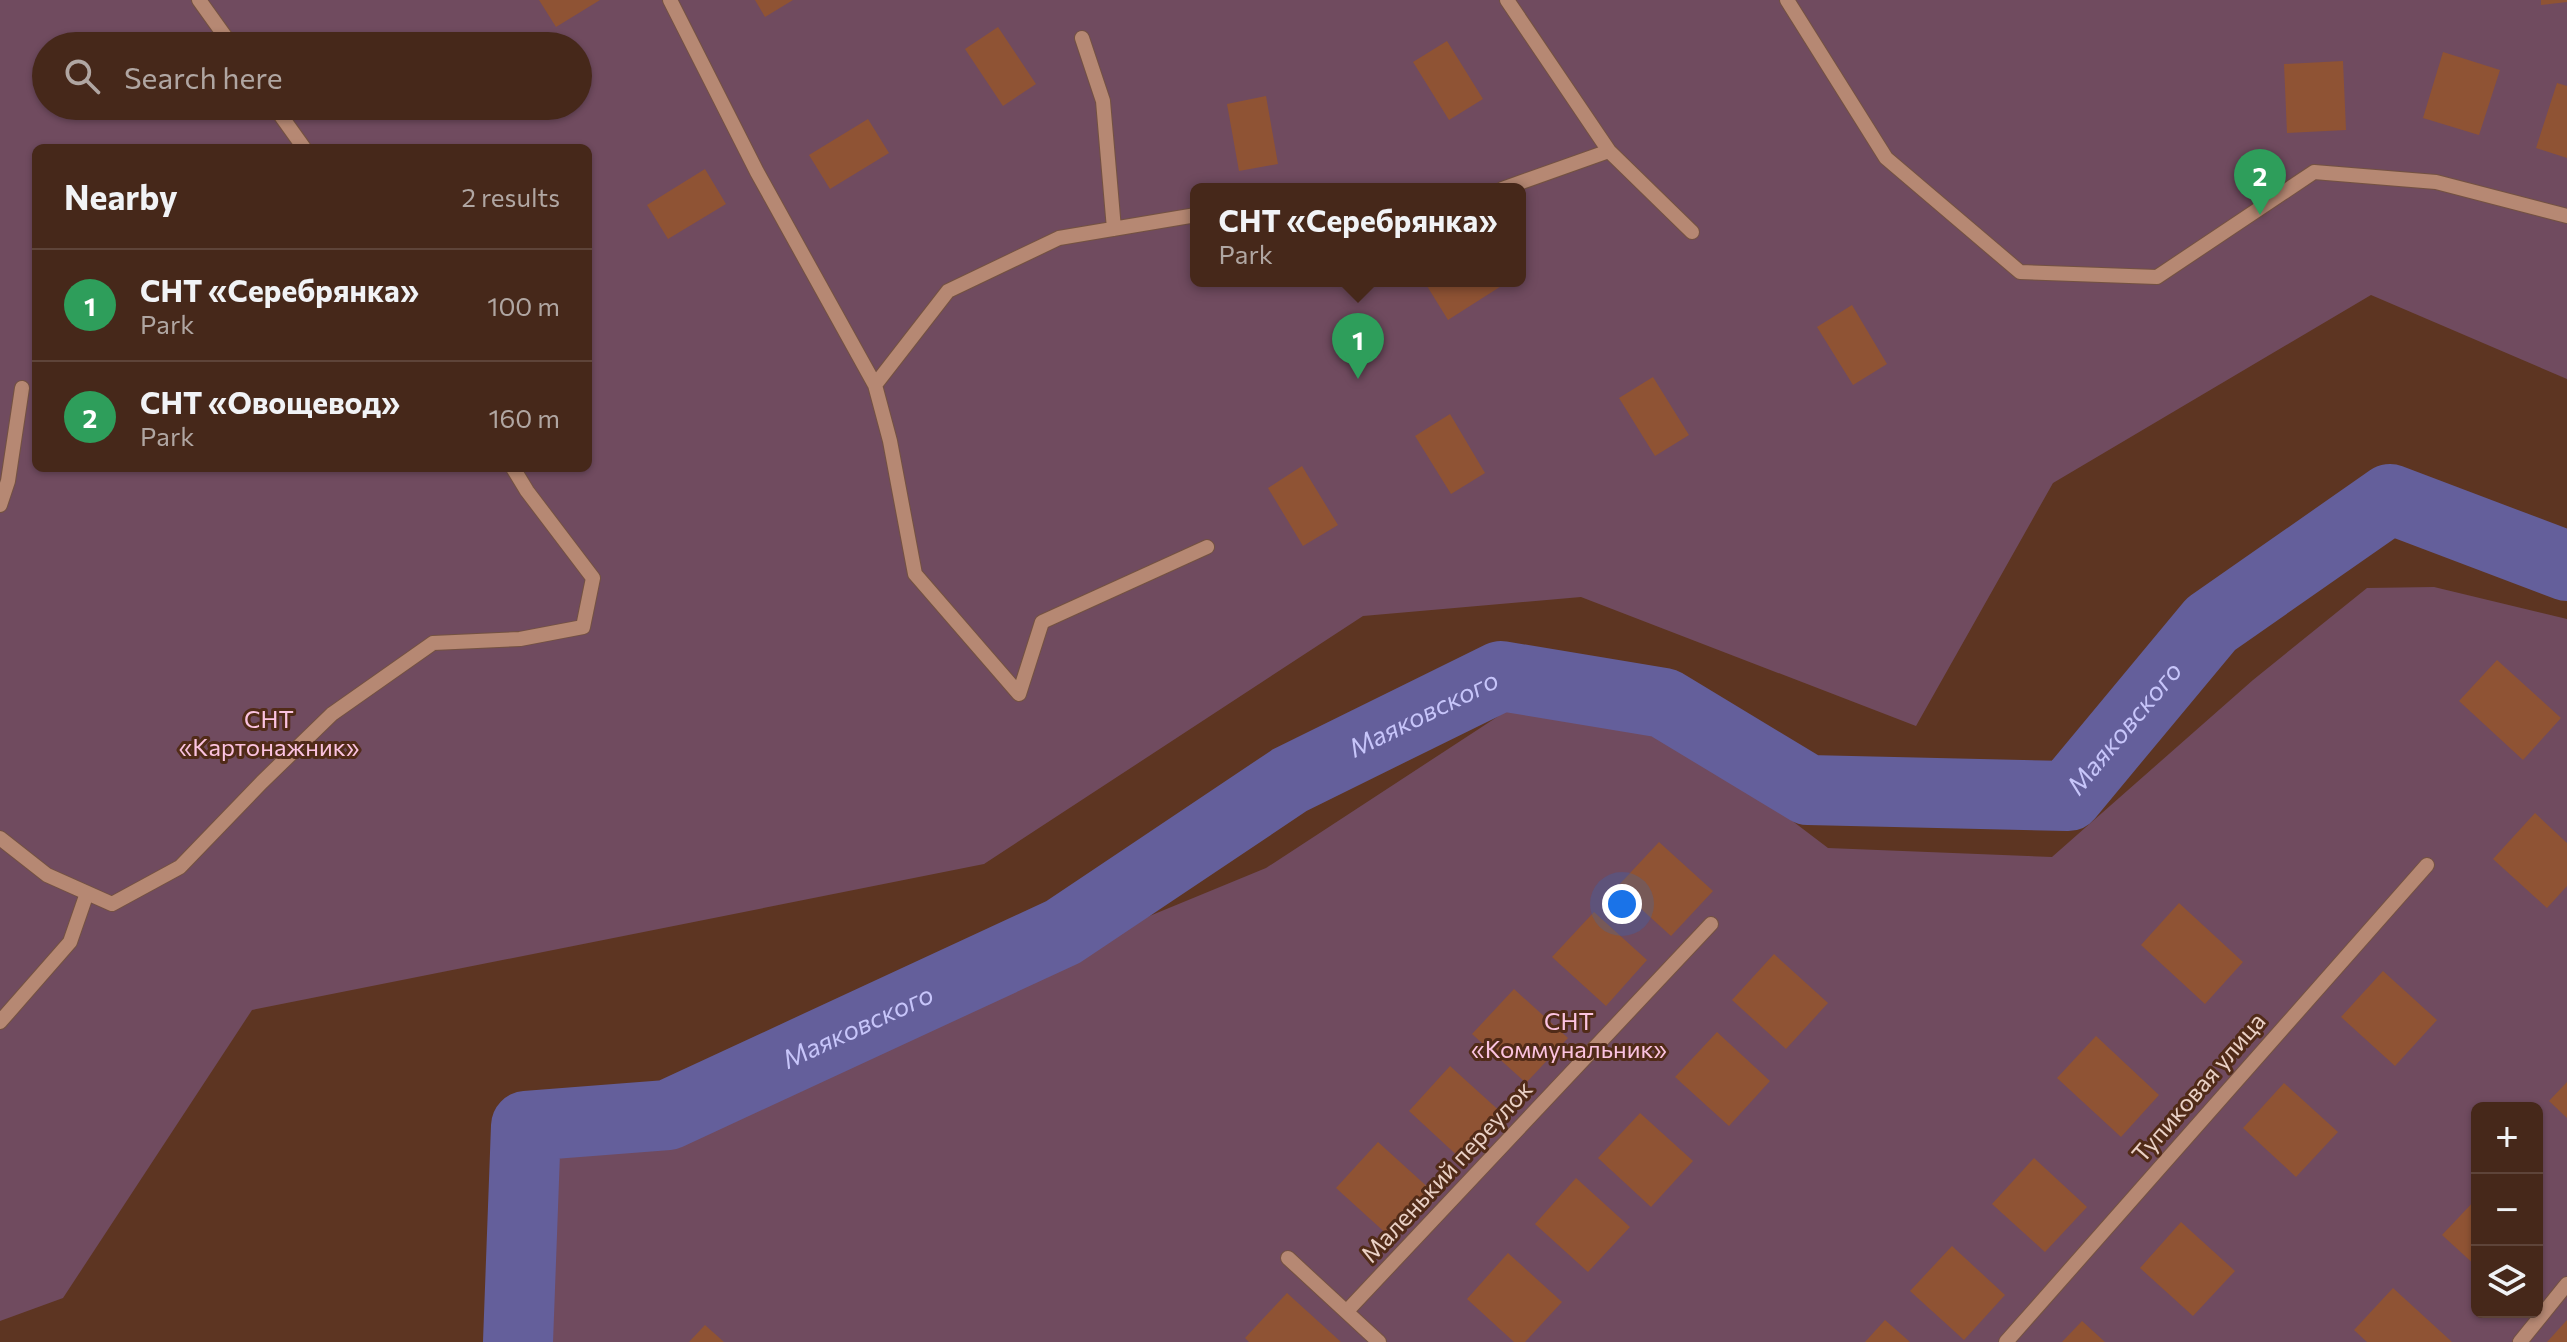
<!DOCTYPE html>
<meta charset="utf-8">
<style>
body{margin:0;font-family:Commissioner,sans-serif;background:#503427;color:#f1f3f6}
.controls{position:absolute;right:24px;bottom:24px;display:grid;overflow:hidden;border-radius:12px;box-shadow:0 2px 6px #0004}
.controls button{width:72px;height:72px;display:grid;place-items:center;padding:0;border:0;border-bottom:2px solid #5e4439;background:#46281a;color:#f1f3f6;font:40px sans-serif}
.you{position:absolute;left:1622px;top:904px;width:28px;height:28px;margin:-20px;border:6px solid #fff;border-radius:50%;background:#1a73e8;box-shadow:0 0 0 12px #1a73e833}
.badge{display:grid;place-items:center;width:52px;height:52px;border-radius:50%;background:#d6ab8b;color:#fff;font-size:26px;font-weight:700}
.pin{position:absolute;translate:-50% -66px;filter:drop-shadow(0 2px 4px #0008)}
.pin::after{content:'';position:absolute;top:42px;width:28px;height:24px;background:inherit;clip-path:polygon(0 0,100% 0,50% 100%)}
.popup{position:absolute;left:1190px;top:183px;width:336px;height:104px;box-sizing:border-box;display:grid;place-content:center;border-radius:12px;background:#46281a;filter:drop-shadow(0 2px 6px #0005);font-size:26px;white-space:nowrap;color:#b0a6a2}
.popup b{font-size:30px;color:#f1f3f6}
.popup::after{content:'';position:absolute;left:50%;top:100%;margin-left:-16px;border:16px solid transparent;border-top-color:#46281a}
.list{margin:0;padding:0;list-style:none}
h2{display:flex;justify-content:space-between;align-items:center;height:104px;margin:0;padding:0 32px;font-size:34px}
h2 small{font-size:26px;font-weight:400;color:#b0a6a2}
.list li{display:grid;grid-template-columns:52px 1fr auto;gap:24px;align-items:center;box-sizing:border-box;height:112px;padding:0 32px;border-top:2px solid #5e4439}
.list b{display:block;font-size:30px;white-space:nowrap}
.list p{margin:0;font-size:26px;white-space:nowrap;color:#b0a6a2}
.list em{font-size:26px;font-style:normal;color:#b0a6a2}
.icon{flex:none;width:44px;height:44px;fill:none;stroke:currentColor;stroke-width:2;stroke-linecap:round;stroke-linejoin:round}
.map{position:relative;flex:none;width:2567px;height:1342px;overflow:hidden}
.search{position:absolute;background:#46281a;box-shadow:0 2px 6px #0004;left:32px;top:32px;width:560px;height:88px;display:flex;align-items:center;gap:20px;box-sizing:border-box;padding:0 28px;border-radius:44px;color:#b0a6a2;font-size:30px}
.panel{position:absolute;background:#46281a;box-shadow:0 2px 6px #0004;left:32px;top:144px;width:560px;height:328px;border-radius:12px}
.map>svg:first-child{display:block}
.green{fill:#704b5f;fill-rule:evenodd}
.lines{fill:none;stroke-linecap:round;stroke-linejoin:round}
.river{stroke:#645f9b;stroke-width:70}
.building{fill:#8f5334}
.minor-casing{stroke:#745241;stroke-width:16}
.minor{stroke:#b68873;stroke-width:14}
.labels{text-anchor:middle;stroke-width:6;stroke-linejoin:round;paint-order:stroke}
.park-label{font-size:24px;fill:#fbc3e0;stroke:#512b18}
.street-label{font-size:24px;fill:#ead1c6;stroke:#512b18}
.water-label{font-size:26px;font-style:italic;fill:#c7c5fa;stroke:#512b18}
</style>
<div class="map">
<svg width="2567" height="1342" viewBox="0 0 2567 1342">
<rect width="100%" height="100%" fill="#5d3522"/>
<!-- green -->
<path class="green" d="M0 0H2567V379L2371 295 2053 483 1916 726 1581 597 1363 616 984 864 252 1010 63 1298 0 1321ZM46 46H578V106H46ZM36 148H588V468H36ZM1196 189H1520V281H1196Z
M2434 587 2567 619V1342H504L526 1126 678 1110 1266 868 1517 704 1691 744 1828 848 2052 857 2253 680 2367 588ZM2477 1108H2537V1312H2477Z"/>
<g class="lines">
<!-- river -->
<path class="river" id="s1" d="M518 1342 526 1126 668 1115 1063 932 1290 780 1501 676 1664 703 1808 790 2068 796 2211 624 2390 499 2567 566"/>
</g>
<!-- building -->
<path class="building" d="M539 0H600L556 27Z
M755 0H793L765 17Z
M2541 0H2567V2L2541 5Z
M998 27 1036 84 1003 106 965 49Z
M1447 41 1483 99 1449 120 1413 62Z
M2443 52 2500 70 2479 135 2423 118Z
M2343 61 2346 130 2287 133 2284 64Z
M2557 83 2567 86V158L2536 148Z
M1266 96 1278 164 1239 171 1227 104Z
M868 119 889 153 830 189 809 155Z
M705 169 726 204 668 239 647 205Z
M1434 281H1505L1506 283 1448 320 1427 286Z
M1852 305 1887 364 1853 385 1817 327Z
M1653 377 1689 435 1655 456 1619 398Z
M1450 414 1485 473 1451 494 1415 436Z
M1302 466 1338 525 1303 546 1268 488Z
M2497 660 2561 718 2523 760 2459 701Z
M2535 813 2567 843V886L2547 908 2493 859Z
M1659 842 1713 891 1671 936 1617 887Z
M2179 903 2243 962 2205 1004 2141 945Z
M1594 912 1647 960 1606 1006 1552 957Z
M1774 954 1828 1003 1786 1049 1732 1000Z
M2383 971 2437 1020 2395 1066 2341 1017Z
M1514 989 1568 1038 1526 1083 1472 1034Z
M1717 1032 1770 1081 1729 1126 1675 1077Z
M2096 1036 2159 1095 2121 1137 2057 1078Z
M1450 1066 1504 1115 1462 1160 1409 1111Z
M2567 1082V1118L2549 1101Z
M2284 1083 2338 1132 2296 1177 2243 1128Z
M1640 1113 1693 1161 1651 1207 1598 1158Z
M1378 1142 1432 1191 1390 1237 1336 1188Z
M2034 1158 2087 1207 2045 1252 1992 1204Z
M1576 1178 1630 1227 1588 1272 1535 1224Z
M2477 1198V1267L2442 1235Z
M2181 1222 2235 1271 2193 1316 2140 1268Z
M1952 1246 2005 1295 1964 1340 1910 1291Z
M1508 1253 1562 1302 1525 1342H1514L1467 1299Z
M2393 1288 2452 1342H2367L2354 1330Z
M1287 1293 1341 1342H1249L1245 1338Z
M1885 1320 1910 1342H1865Z
M2567 1320V1342H2547Z
M2082 1321 2105 1342H2062Z
M705 1325 724 1342H689Z"/>
<g class="lines">
<defs>
<path id="minor" d="M199 0 232 46
M670 0 757 172 875 385 890 441 915 574 1019 694 1042 622 1207 547
M1507 0 1609 151 1692 232
M1787 0 1886 158 2020 272 2157 277 2314 172 2436 182 2567 216
M1082 38 1103 101 1114 229
M274 106 304 148
M1502 189 1609 151
M875 385 948 291 1059 238 1196 215
M0 505 8 481 22 388
M0 838 47 875 112 904 180 867 262 782 332 714 433 643 520 639 583 627 593 578 527 491 513 468
M0 1022 70 942 87 893
M1288 1258 1379 1342
M1347 1311 1711 924
M2006 1342 2427 865
M2520 1342 2567 1284"/>
</defs>
<!-- minor casing -->
<use href="#minor" class="minor-casing"/>
<!-- minor -->
<use href="#minor" class="minor"/>
</g>
<g class="labels">
<!-- park labels -->
<g class="park-label">
<text x="269" y="728">СНТ<tspan x="269" dy="28">«Картонажник»</tspan></text>
<text x="1569" y="1030">СНТ<tspan x="1569" dy="28">«Коммунальник»</tspan></text>
</g>
<!-- street labels -->
<g class="street-label">
<text transform="translate(2199 1088) rotate(-49)" y="8">Тупиковая улица</text>
<text transform="translate(1447 1172) rotate(-47)" y="8">Маленький переулок</text>
</g>
<!-- water labels -->
<g class="water-label">
<text dy="9" stroke="none"><textPath href="#s1" startOffset="1216">Маяковского</textPath></text>
<text dy="9" stroke="none"><textPath href="#s1" startOffset="1984">Маяковского</textPath></text>
<text dy="9" stroke="none"><textPath href="#s1" startOffset="568">Маяковского</textPath></text>
</g>
</g>
</svg>
<div class="controls">
<button>+</button>
<button>−</button>
<button><svg class="icon" aria-label="layers" viewBox="0 0 24 24"><path d="M12 4l9 5-9 5-9-5zM3 14l9 5 9-5"/></svg></button>
</div>
<div class="you"></div>
<div class="pin badge" style="left:1358px;top:379px;background:#2e9e5b">1</div>
<div class="popup"><b>СНТ «Серебрянка»</b>Park</div>
<div class="pin badge" style="left:2260px;top:215px;background:#2e9e5b">2</div>
<div class="search"><svg class="icon" aria-label="search" viewBox="0 0 24 24"><circle cx="10" cy="10" r="6"/><path d="M15 15l6 6"/></svg>Search here</div>
<section class="panel">
<h2>Nearby<small>2 results</small></h2>
<ul class="list">
<li><span class="badge" style="background:#2e9e5b">1</span><div><b>СНТ «Серебрянка»</b><p>Park</p></div><em>100 m</em></li>
<li><span class="badge" style="background:#2e9e5b">2</span><div><b>СНТ «Овощевод»</b><p>Park</p></div><em>160 m</em></li>
</ul>
</section>
</div>
